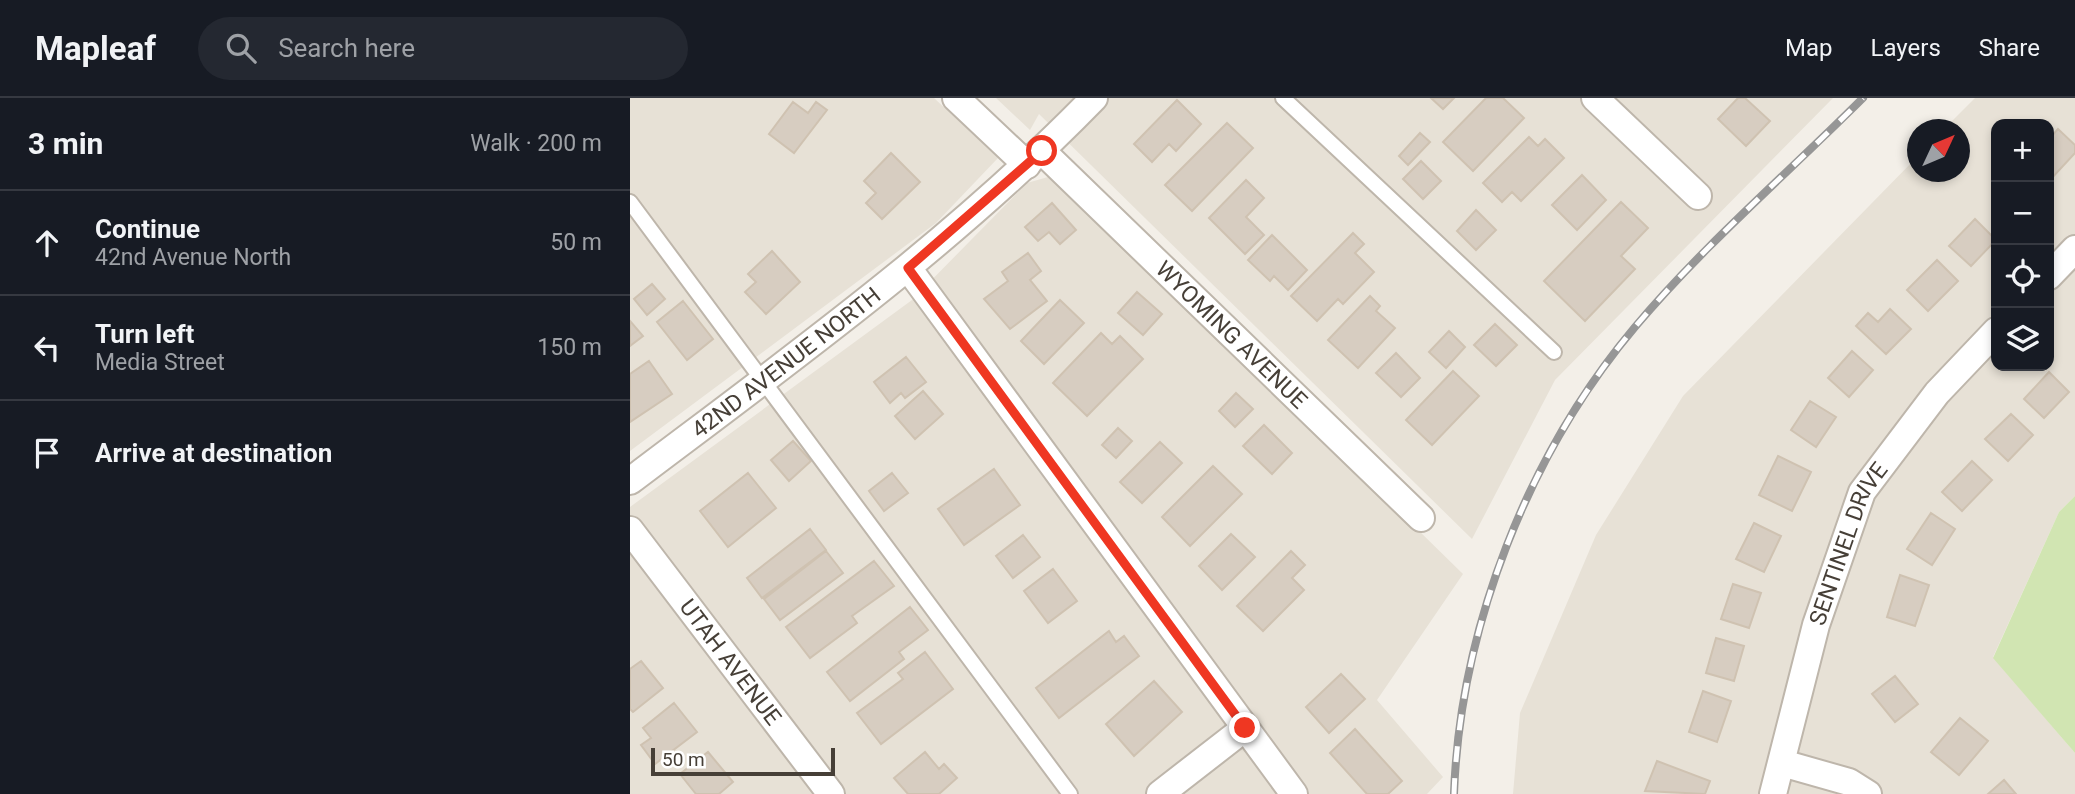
<!DOCTYPE html>
<meta charset="utf-8">
<style>
body{margin:0;font-family:Roboto,sans-serif;background:#242831;color:#f1f3f6}
.controls{position:absolute;right:21px;top:21px;display:grid;overflow:hidden;border-radius:14px;box-shadow:0 4px 10px #0003}
.controls button{width:63px;height:63px;display:grid;place-items:center;padding:0;border:0;border-bottom:2px solid #363941;background:#171b24;color:#f1f3f6;font:35px sans-serif}
.compass{position:absolute;left:1277px;top:21px;width:63px;height:63px;border-radius:50%;background:#171b24;box-shadow:0 4px 10px #0003;rotate:46deg}
.scale{position:absolute;left:21px;bottom:18px;width:184px;box-sizing:border-box;padding-left:7px;border:4px solid #463f37;border-top:0;font-size:19px;line-height:24px;white-space:nowrap;color:#463f37;-webkit-text-stroke:5px #fff;paint-order:stroke}
.stop{position:absolute;width:21px;height:21px;margin:-16px;border:5px solid #ef3722;border-radius:50%;background:#fff}
.stop.end{background:#ef3722;border-color:#fff;box-shadow:0 2px 7px #0008}
.list{margin:0;padding:0;list-style:none}
h2{display:flex;justify-content:space-between;align-items:center;height:91px;margin:0;padding:0 28px;font-size:30px}
h2 small{font-size:23px;font-weight:400;color:#9ea1a6}
.list li{display:grid;grid-template-columns:46px 1fr auto;gap:21px;align-items:center;box-sizing:border-box;height:105px;padding:0 28px;border-top:2px solid #363941}
.list b{display:block;font-size:26px;white-space:nowrap}
.list p{margin:0;font-size:23px;white-space:nowrap;color:#9ea1a6}
.list em{font-size:23px;font-style:normal;color:#9ea1a6}
.icon{flex:none;width:38px;height:38px;fill:none;stroke:currentColor;stroke-width:2;stroke-linecap:round;stroke-linejoin:round}
.map{position:relative;flex:none;width:1445px;height:696px;overflow:hidden}
header{display:flex;align-items:center;gap:42px;box-sizing:border-box;height:98px;padding:0 35px;background:#171b24;border-bottom:2px solid #363941}
header strong{font-size:33px}
nav{display:flex;gap:38px;margin-inline-start:auto;font-size:24px}
.search{width:490px;height:63px;background:#242831;display:flex;align-items:center;gap:18px;box-sizing:border-box;padding:0 24px;border-radius:38px;color:#9ea1a6;font-size:26px}
main{display:flex}
aside{flex:1;background:#171b24}
.map>svg:first-child{display:block}
.residential{fill:#e7e1d6;fill-rule:evenodd}
.green{fill:#d1e5b2}
.building{fill:#d7cdc1;stroke:#cfc2b1;stroke-width:2}
.lines{fill:none;stroke-linecap:round;stroke-linejoin:round}
.service-casing{stroke:#beb6ab;stroke-width:18}
.minor-casing{stroke:#beb6ab;stroke-width:30}
.service{stroke:#fff;stroke-width:14}
.minor{stroke:#fff;stroke-width:26}
.rail-casing{stroke:#969696;stroke-width:8}
.rail{stroke:#fff;stroke-width:5;stroke-dasharray:16;stroke-linecap:butt}
.route{stroke:#ef3722;stroke-width:9}
.labels{text-anchor:middle;stroke-width:5;stroke-linejoin:round;paint-order:stroke}
.street-label{font-size:23px;fill:#463f37;stroke:#fff}
</style>
<header>
<strong>Mapleaf</strong>
<div class="search"><svg class="icon" aria-label="search" viewBox="0 0 24 24"><circle cx="10" cy="10" r="6"/><path d="M15 15l6 6"/></svg>Search here</div>
<nav><a>Map</a><a>Layers</a><a>Share</a></nav>
</header>
<main>
<aside>
<h2>3 min<small>Walk · 200 m</small></h2>
<ul class="list">
<li><svg class="icon" aria-label="ahead" viewBox="0 0 24 24"><path d="M12 20V5M6 11l6-6 6 6"/></svg><div><b>Continue</b><p>42nd Avenue North</p></div><em>50 m</em></li>
<li><svg class="icon" aria-label="left" viewBox="0 0 24 24"><path d="M17 20v-9H6M10 6l-5 5 5 5"/></svg><div><b>Turn left</b><p>Media Street</p></div><em>150 m</em></li>
<li><svg class="icon" aria-label="arrive" viewBox="0 0 24 24"><path d="M6 21V4h12l-3 4 3 4H6"/></svg><div><b>Arrive at destination</b></div></li>
</ul>
</aside>
<div class="map">
<svg width="1445" height="696" viewBox="0 0 1445 696">
<rect width="100%" height="100%" fill="#f3efe8"/>
<!-- residential -->
<path class="residential" d="M0 0H304L368 60 306 125 0 353Z
M366 0H1203L925 282 842 441 409 16 400 32Z
M1345 0H1445V398L1429 414 1363 559 1445 655V696H883L890 615 966 437 1053 298 1287 59 1288 74H1330V32L1314 31ZM1366 26H1419V268H1366Z
M418 79 446 97 833 476 747 602 813 679 797 696H0V409L282 202 397 85Z"/>
<!-- green -->
<path class="green" d="M1445 398V655L1363 560 1429 414Z"/>
<!-- building -->
<path class="building" d="M801 0H824L813 11Z
M856 0H873L894 20 843 73 813 44Z
M1108 0H1115L1140 23 1116 48 1088 21Z
M547 2 571 26 546 53 539 46 522 64 504 46Z
M163 4 178 15 186 4 197 12 164 55 139 36Z
M597 25 623 50 562 113 535 87Z
M1428 31 1445 47V55L1420 82 1419 41Z
M790 35 800 44 778 67 769 58Z
M899 39 908 48 915 41 934 60 891 103 882 94 872 104 853 85Z
M261 55 290 84 252 121 236 105 246 95 234 83Z
M791 63 811 83 793 101 773 81Z
M952 77 976 102 947 132 922 107Z
M616 82 634 100 616 119 634 137 615 156 579 120Z
M991 104 1018 130 991 158 1005 171 955 223 914 183Z
M422 105 446 132 430 146 419 134 408 143 395 129Z
M846 112 866 132 846 152 827 133Z
M1345 121 1366 142 1341 168 1319 148Z
M723 135 734 146 725 155 744 174 713 206 708 201 687 223 661 198Z
M642 137 677 172 658 192 644 178 640 183 618 162Z
M142 153 170 184 136 216 115 194 126 184 118 176Z
M398 155 411 173 400 182 417 203 380 231 354 201 378 183 372 174Z
M1307 162 1328 183 1298 213 1277 192Z
M22 186 35 201 17 217 4 201Z
M507 194 532 216 513 237 488 215Z
M740 198 750 208 746 213 765 230 728 270 698 242Z
M430 202 454 225 414 266 391 243Z
M53 203 83 241 57 262 27 224Z
M1260 211 1281 231 1256 256 1226 228 1238 215 1248 224Z
M0 223 13 238 0 248Z
M865 226 887 247 866 268 844 247Z
M819 233 835 249 816 270 799 254Z
M471 235 482 246 490 238 513 261 457 318 423 285Z
M1222 253 1243 272 1219 299 1198 280Z
M766 255 790 280 771 299 746 275Z
M276 259 296 284 275 300 271 295 260 305 244 284Z
M19 263 42 296 0 324V276Z
M823 273 849 298 802 347 776 322Z
M1419 274 1439 294 1414 320 1394 301Z
M293 293 313 316 285 341 265 318Z
M606 295 623 311 605 329 589 313Z
M1180 303 1206 319 1186 349 1161 332Z
M1381 316 1403 337 1378 363 1355 341Z
M634 327 662 355 642 376 613 348Z
M488 330 502 343 486 360 472 347Z
M163 343 181 363 159 383 141 362Z
M530 344 552 365 512 405 490 384Z
M1148 358 1181 374 1162 413 1129 397Z
M1342 363 1362 382 1332 413 1312 394Z
M583 368 612 396 560 448 532 419Z
M364 371 390 407 334 447 308 411Z
M118 375 146 410 98 449 70 413Z
M262 375 278 395 254 413 239 393Z
M1301 415 1325 431 1302 467 1277 451Z
M1124 425 1151 438 1134 474 1106 461Z
M180 431 196 452 132 500 117 480Z
M601 436 625 459 592 492 569 468Z
M393 437 410 459 383 480 366 458Z
M196 453 213 475 150 522 134 501Z
M661 453 675 467 662 480 674 492 633 533 607 508Z
M244 463 264 488 222 518 227 525 180 560 156 529Z
M423 471 447 503 418 525 394 493Z
M1270 477 1299 487 1285 528 1257 519Z
M1103 486 1131 495 1119 530 1091 521Z
M280 509 298 532 269 554 274 561 220 603 197 574Z
M479 533 486 544 494 538 509 558 429 620 406 590Z
M1086 540 1114 548 1104 583 1076 575Z
M295 554 323 591 251 646 227 615 273 581 268 575Z
M11 563 33 590 3 614 0 611V571Z
M711 576 735 601 699 635 676 609Z
M1265 578 1288 606 1265 624 1242 596Z
M524 583 552 614 504 658 476 626Z
M1073 593 1101 603 1087 644 1059 634Z
M44 605 67 634 25 666 11 647 21 640 13 630Z
M1330 620 1358 643 1329 677 1301 654Z
M725 631 772 683 758 696H737L700 655Z
M78 654 103 684 89 696H66L50 676Z
M295 654 309 671 314 666 327 680 309 696H278L264 680Z
M1027 663 1080 683 1075 696 1015 693Z
M1374 682 1386 696H1358Z"/>
<g class="lines">
<defs>
<path id="service" d="M653 0 924 254
M0 104 440 696"/>
<g id="minor">
<path d="M326 0 397 67"/>
<path d="M965 0 1068 98"/>
<path id="s1" d="M412 53 791 420"/>
<path d="M278 170 664 696"/>
<path d="M1419 178 1445 151"/>
<path id="s2" d="M0 383C160 262 324 144 464 0"/>
<path id="s3" d="M0 432 201 696"/>
<path d="M1152 665 1219 684 1238 696"/>
<path d="M530 696 615 630"/>
<path id="s4" d="M1143 696 1186 527 1232 394 1307 295 1366 233"/>
</g>
</defs>
<!-- service casing -->
<use href="#service" class="service-casing"/>
<!-- minor casing -->
<use href="#minor" class="minor-casing"/>
<!-- service -->
<use href="#service" class="service"/>
<!-- minor -->
<use href="#minor" class="minor"/>
<defs>
<path id="rail" d="M824 696C830 530 898 356 1005 229 1074 147 1157 76 1233 0"/>
</defs>
<!-- rail casing -->
<use href="#rail" class="rail-casing"/>
<!-- rail -->
<use href="#rail" class="rail"/>
</g>
<g class="lines">
<!-- route -->
<path class="route" d="M412 53 278 170 615 630"/>
</g>
<g class="labels">
<!-- street labels -->
<g class="street-label">
<text dy="8" stroke="none"><textPath href="#s1" startOffset="264">WYOMING AVENUE</textPath></text>
<text dy="8" stroke="none"><textPath href="#s2" startOffset="196">42ND AVENUE NORTH</textPath></text>
<text dy="8" stroke="none"><textPath href="#s4" startOffset="262">SENTINEL DRIVE</textPath></text>
<text dy="8" stroke="none"><textPath href="#s3" startOffset="166">UTAH AVENUE</textPath></text>
</g>
</g>
</svg>
<div class="controls">
<button>+</button>
<button>−</button>
<button><svg class="icon" aria-label="locate" viewBox="0 0 24 24"><circle cx="12" cy="12" r="6"/><path d="M12 2v4M12 18v4M2 12h4M18 12h4"/></svg></button>
<button><svg class="icon" aria-label="layers" viewBox="0 0 24 24"><path d="M12 4l9 5-9 5-9-5zM3 14l9 5 9-5"/></svg></button>
</div>
<svg class="compass" viewBox="-18 -18 36 36"><path d="M0-13l5 13h-10z" fill="#e53935"/><path d="M0 13l5-13h-10z" fill="#9ea1a6"/></svg>
<div class="scale">50 m</div>
<div class="stop" style="left:412px;top:53px"></div>
<div class="stop end" style="left:615px;top:630px"></div>
</div>
</main>
